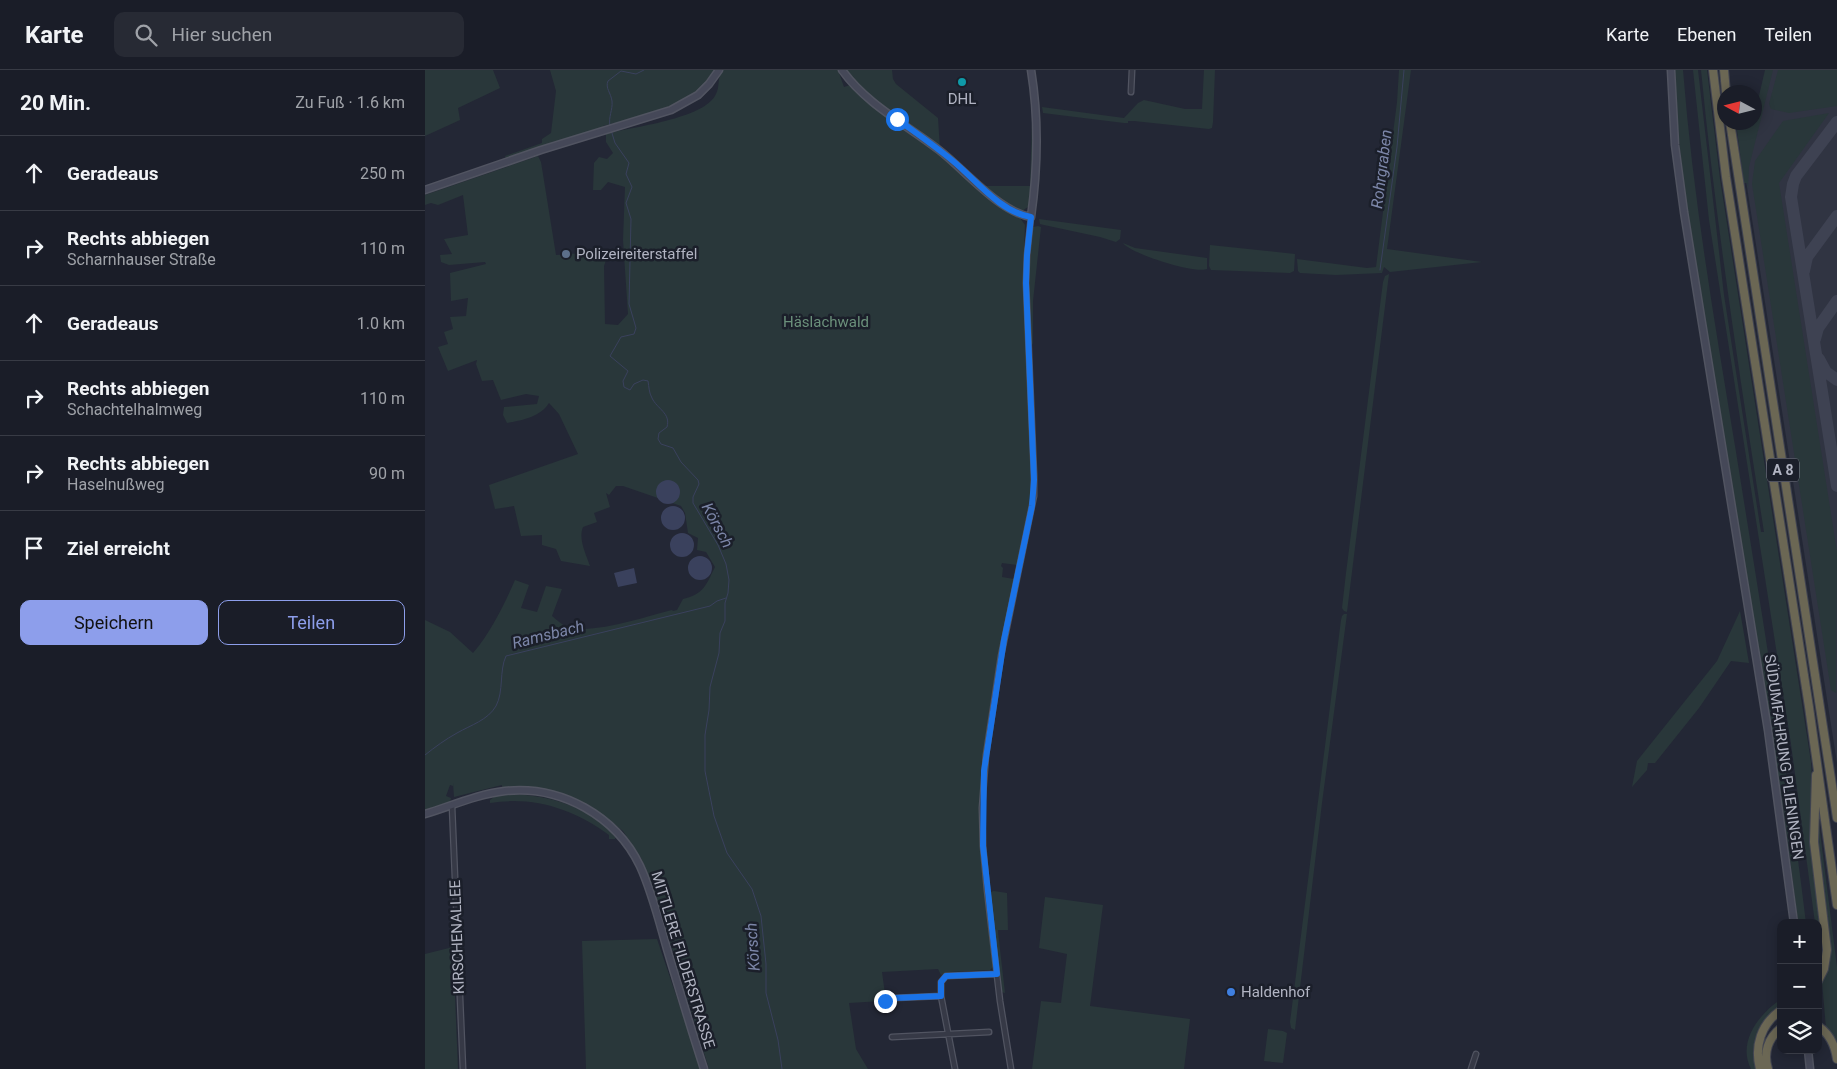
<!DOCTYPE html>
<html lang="de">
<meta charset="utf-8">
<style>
body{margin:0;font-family:Roboto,sans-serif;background:#272a34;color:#f1f3f6}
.controls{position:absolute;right:15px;bottom:15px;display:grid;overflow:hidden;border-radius:10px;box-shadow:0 2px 12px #0003}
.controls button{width:45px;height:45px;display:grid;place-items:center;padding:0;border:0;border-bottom:1px solid #383b45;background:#1a1d28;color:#f1f3f6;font:25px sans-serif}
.compass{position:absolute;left:1292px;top:15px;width:45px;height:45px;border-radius:50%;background:#1a1d28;box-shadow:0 2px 12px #0003;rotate:277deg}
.stop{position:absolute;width:15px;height:15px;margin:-11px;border:4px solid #1a73e8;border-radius:50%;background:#fff}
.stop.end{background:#1a73e8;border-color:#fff;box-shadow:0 1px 5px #0008}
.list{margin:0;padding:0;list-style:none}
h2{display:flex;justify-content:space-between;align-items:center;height:65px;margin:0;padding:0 20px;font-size:21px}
h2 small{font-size:16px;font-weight:400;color:#9fa2a8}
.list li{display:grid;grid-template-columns:32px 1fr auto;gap:15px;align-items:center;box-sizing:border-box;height:75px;padding:0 20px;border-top:1px solid #383b45}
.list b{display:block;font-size:19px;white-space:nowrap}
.list p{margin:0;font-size:16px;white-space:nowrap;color:#9fa2a8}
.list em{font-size:16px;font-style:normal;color:#9fa2a8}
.actions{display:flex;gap:10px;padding:15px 20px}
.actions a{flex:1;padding:11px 0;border:1px solid #8d9eeb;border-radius:10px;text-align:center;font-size:18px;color:#8d9eeb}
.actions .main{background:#8d9eeb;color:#111}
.icon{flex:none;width:28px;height:28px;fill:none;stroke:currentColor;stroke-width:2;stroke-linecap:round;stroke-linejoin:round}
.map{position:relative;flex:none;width:1412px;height:999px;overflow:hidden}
header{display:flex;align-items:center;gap:30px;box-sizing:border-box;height:70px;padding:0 25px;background:#1a1d28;border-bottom:1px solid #383b45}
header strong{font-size:24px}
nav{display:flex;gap:28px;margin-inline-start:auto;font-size:18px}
.search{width:350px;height:45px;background:#272a34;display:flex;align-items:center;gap:12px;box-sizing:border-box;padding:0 18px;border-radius:10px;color:#9fa2a8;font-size:19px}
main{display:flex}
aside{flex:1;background:#1a1d28}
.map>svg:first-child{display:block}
.airport{fill:#303442}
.green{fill:#29373a}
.water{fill:#3a415d}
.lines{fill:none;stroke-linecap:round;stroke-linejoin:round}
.stream{stroke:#3a415d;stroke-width:1}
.taxiway{stroke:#3e4252;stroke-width:12}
.street-casing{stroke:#515461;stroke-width:7}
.secondary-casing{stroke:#515461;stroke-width:9}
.highway-casing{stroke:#414451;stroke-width:10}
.street{stroke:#363946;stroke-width:4.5}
.secondary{stroke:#454858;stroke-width:6}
.highway{stroke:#6b6754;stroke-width:8}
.route{stroke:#1a73e8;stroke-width:6}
.culture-dot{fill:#0f9aa8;stroke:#1b1f2a;stroke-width:2}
.service-dot{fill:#5c6f8a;stroke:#1b1f2a;stroke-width:2}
.shop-dot{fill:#3f7fe0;stroke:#1b1f2a;stroke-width:2}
.labels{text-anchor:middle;stroke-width:5;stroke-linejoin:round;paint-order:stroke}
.shield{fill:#1b1f2a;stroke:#848794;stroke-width:1}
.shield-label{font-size:14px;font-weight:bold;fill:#b1b4c2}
.poi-label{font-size:15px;fill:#b1b4c2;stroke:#1b1f2a;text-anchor:start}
.park-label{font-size:15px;fill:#6b907b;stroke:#1b1f2a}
.street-label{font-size:15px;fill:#b1b4c2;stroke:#1b1f2a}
.water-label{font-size:16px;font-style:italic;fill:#7c86a8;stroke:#1b1f2a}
</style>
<header>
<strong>Karte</strong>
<div class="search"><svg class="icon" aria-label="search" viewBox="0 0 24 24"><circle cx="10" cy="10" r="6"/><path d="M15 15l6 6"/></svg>Hier suchen</div>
<nav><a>Karte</a><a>Ebenen</a><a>Teilen</a></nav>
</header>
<main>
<aside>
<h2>20 Min.<small>Zu Fuß · 1.6 km</small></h2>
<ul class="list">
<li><svg class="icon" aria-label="ahead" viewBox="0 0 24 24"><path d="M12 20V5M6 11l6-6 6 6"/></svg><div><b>Geradeaus</b></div><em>250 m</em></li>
<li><svg class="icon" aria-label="right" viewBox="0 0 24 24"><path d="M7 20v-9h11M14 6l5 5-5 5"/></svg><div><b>Rechts abbiegen</b><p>Scharnhauser Straße</p></div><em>110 m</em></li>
<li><svg class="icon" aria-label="ahead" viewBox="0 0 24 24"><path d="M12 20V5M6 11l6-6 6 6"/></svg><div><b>Geradeaus</b></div><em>1.0 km</em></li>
<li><svg class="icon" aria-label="right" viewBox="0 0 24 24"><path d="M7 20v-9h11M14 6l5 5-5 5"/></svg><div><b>Rechts abbiegen</b><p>Schachtelhalmweg</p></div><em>110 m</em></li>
<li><svg class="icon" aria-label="right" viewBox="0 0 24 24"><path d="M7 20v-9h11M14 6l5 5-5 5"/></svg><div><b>Rechts abbiegen</b><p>Haselnußweg</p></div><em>90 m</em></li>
<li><svg class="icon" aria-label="arrive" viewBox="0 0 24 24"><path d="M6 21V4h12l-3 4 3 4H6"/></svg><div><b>Ziel erreicht</b></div></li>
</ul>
<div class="actions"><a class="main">Speichern</a><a>Teilen</a></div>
</aside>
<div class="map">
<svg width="1412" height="999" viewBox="0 0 1412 999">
<rect width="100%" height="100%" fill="#232735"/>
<!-- airport -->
<path class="airport" d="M1345 0H1412V693L1320 104Z"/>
<!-- green -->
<path class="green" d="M0 0H68L75 18 33 38 35 50 0 66Z
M125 0H291C267 37 230 43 190 55L189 53 178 56V58L140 70 127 72 123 75 81 89 80 86 117 73V69L126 63 131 21Z
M297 0H413L419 17 425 15 497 70 579 137 595 148 600 155 598 206 607 418 592 495 577 493 576 496 578 498 577 507 589 509C572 590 555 674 555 757 556 804 567 851 568 897L565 900 525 902 516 905 513 899 457 902 460 924H456L457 931 424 933 431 979 443 999H284L230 823 216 788 198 761 169 738 141 725 110 718H77V715L29 727 28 713V716L25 715 21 726 26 728 25 732 0 740V550L25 562 48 583C66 562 79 535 90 510L104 515 96 538 112 542 121 516 137 519 127 546C132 550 137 555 143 557 167 565 223 546 247 540L248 541 252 540 258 529C279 524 281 515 290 497L281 482 272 480 273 468 263 463 260 443 256 436 198 416H191L184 425 181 423 185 437 169 443 172 452 158 457C153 469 161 484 165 496L136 491 131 479 117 475V465L96 466 89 436 70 439 64 415 153 384 134 344 124 333C115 347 98 350 82 353L78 345 79 337 112 334 114 326 101 324 76 330 68 310 57 311 51 294 52 290 23 301 13 277 23 274 19 262 28 259 25 247 41 246 43 228 26 231 25 203 61 194 60 192 24 195 16 192 15 185 27 184 19 169 43 165 38 125 13 135 6 133 0 135V125L113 86 116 92 131 185 184 181 179 196 180 254 193 255 203 244 198 170 200 117 183 112 176 120H168L169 93 174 87 182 89 188 83 181 72V64C206 57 280 49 291 24 295 17 292 9 297 0Z
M420 0H467L468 9 471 14 513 48 515 79 443 24Z
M779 0H790L788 52 787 58 784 59 709 51H703V53H699L618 43 617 37 699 48 713 33 719 30 760 39H777Z
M974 0H986L962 179 1057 192 965 202 959 197 957 203 911 205 875 203 873 201 872 189 942 198 951 197 972 32Z
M1249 0H1258C1268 128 1290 255 1311 382 1336 538 1362 695 1381 853H1373C1352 679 1322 507 1293 335 1275 223 1254 113 1249 0Z
M1268 0H1273L1299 225 1336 462H1339C1315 308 1291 155 1276 0H1282L1295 109 1386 692 1394 839 1393 840 1398 881 1395 900 1393 853H1390L1366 674 1284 150Z
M1340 0H1348L1324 97 1323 120 1322 113H1319L1311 53 1330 52V43Z
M1353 0H1412V36L1364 43 1346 39 1344 34Z
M1404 43 1354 113 1412 482 1411 623 1406 620 1327 114 1330 91 1358 51Z
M607 48H610V74L605 133 603 137 597 141 587 137 559 116H605Z
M614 149 696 160 695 169 691 172 675 167 619 155 615 154Z
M613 156 616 157 608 231V275L606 272C604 234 603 195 608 157Z
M698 173 710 178 782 188V199C770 204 706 184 698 173Z
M785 175 870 184 869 201 865 203 786 200 784 196Z
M964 204 922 542 919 541 917 538 921 503 958 212 960 206Z
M1315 541 1324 593 1306 591 1274 638 1230 693H1223L1222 700 1207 717 1212 691 1292 591Z
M919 544H922L897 733 870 960 866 958 865 952 916 550 917 546Z
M88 724C127 726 164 737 191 766L190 769H184V765C148 739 109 726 65 733V730L70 726Z
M1393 746 1412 897V973L1401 958 1397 912 1401 903 1399 827 1392 771Z
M569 821 582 823 583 860H573V862L580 923 576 922 564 824 565 822Z
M620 827 678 835 665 936 765 949 759 999H607L616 931 636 933 642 884 614 878Z
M232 869 276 999H161L157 871Z
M28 877 33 999H0V884Z
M1356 929V937L1341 950 1332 999H1326C1312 972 1334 944 1356 929Z
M843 959 858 961 862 963 858 993 839 991Z"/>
<!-- water -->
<path class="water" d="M231 422a12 12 0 1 1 24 0a12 12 0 1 1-24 0Z
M236 448a12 12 0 1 1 24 0a12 12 0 1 1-24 0Z
M245 475a12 12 0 1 1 24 0a12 12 0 1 1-24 0Z
M263 498a12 12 0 1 1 24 0a12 12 0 1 1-24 0Z
M209 498 212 513 193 517 189 503Z"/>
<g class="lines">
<!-- stream -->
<path class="stream" d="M185 56C183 47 188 40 187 31 186 23 180 18 183 11L196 1 211 4 219 0
M186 60 190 73 204 93 201 104 207 117 201 133 206 149 204 234 211 258 209 264 196 267 185 286 203 301 198 311 199 317 205 320 209 314 218 310 223 311C224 317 224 323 227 328 232 339 246 343 242 357L234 363 233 369 236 374 248 378 256 392 273 410 274 414 268 427V433L293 475 301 494 304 510 303 523 300 533V551L295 563 294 583 285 617 284 640 280 665V701L289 746 302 783 327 819 336 846 341 894V923L353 970 357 999
M955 200 972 77 979 0
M0 685C10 677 21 669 32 663 46 655 63 650 71 636 79 621 74 601 81 586L285 536 292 531 301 528"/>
<!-- taxiway -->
<path class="taxiway" d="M1412 52 1371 106 1368 114 1366 127 1412 416
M1379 201 1382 187 1412 146
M1390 269 1393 258 1412 231
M1394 289 1401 302 1412 310"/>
<defs>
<path id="street" d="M706 22 707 0
M27 736 38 999
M460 931 469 928 516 926
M467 967 564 962
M530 999 516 926V912L521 906 571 904
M586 999 575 931 562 820 558 776 557 738 561 685 576 586 609 426V405L601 213 602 185 606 147
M1046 999 1051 984"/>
<path id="secondary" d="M417 0C441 34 482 55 514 80 540 100 574 142 606 147 613 97 614 49 606 0
M1246 0 1250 75 1259 142 1343 660 1369 853
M0 120 116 80 246 40 273 25 284 14 294 0
M0 744C26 736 53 724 80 721 136 715 191 746 215 796 227 822 234 851 242 879 254 919 266 959 279 999
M1383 980 1385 999"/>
<path id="highway" d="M1288 0 1301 107 1384 637 1412 835
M1299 0 1301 22
M1305 52 1412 748
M1391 705 1389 772 1402 880 1399 899 1393 911
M1393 956C1405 964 1410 975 1412 989
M1335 999C1329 976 1336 954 1356 940
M1343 999C1338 983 1343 968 1356 958"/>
</defs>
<!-- street casing -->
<use href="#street" class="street-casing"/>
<!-- secondary casing -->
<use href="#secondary" class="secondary-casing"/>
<!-- highway casing -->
<use href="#highway" class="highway-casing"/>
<!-- street -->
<use href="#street" class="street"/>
<!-- secondary -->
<use href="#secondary" class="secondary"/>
<!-- highway -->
<use href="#highway" class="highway"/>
</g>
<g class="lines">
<!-- route -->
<path class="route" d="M460 931 469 928 516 926V912L521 906 572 904 558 776 559 701 579 570 607 436 609 410 601 213 602 185 606 147C575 142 551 110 528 91 510 76 491 63 472 49"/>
</g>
<!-- markers -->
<circle class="culture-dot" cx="537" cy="12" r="5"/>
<circle class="service-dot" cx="141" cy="184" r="5"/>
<circle class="shop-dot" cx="806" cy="922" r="5"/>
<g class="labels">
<!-- shield labels -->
<rect class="shield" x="1342" y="388.5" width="32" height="23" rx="4"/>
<g class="shield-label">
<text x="1358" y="405">A 8</text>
</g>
<!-- poi labels -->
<g class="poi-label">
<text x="537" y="34" text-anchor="middle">DHL</text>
<text x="151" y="189">Polizeireiterstaffel</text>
<text x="816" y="927">Haldenhof</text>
</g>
<!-- park labels -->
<g class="park-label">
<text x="401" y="257">Häslachwald</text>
</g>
<!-- street labels -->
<g class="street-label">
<text transform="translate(1359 687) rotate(82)" y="5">SÜDUMFAHRUNG PLIENINGEN</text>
<text transform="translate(32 867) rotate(-92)" y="5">KIRSCHENALLEE</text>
<text transform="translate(258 890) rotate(73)" y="5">MITTLERE FILDERSTRASSE</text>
</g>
<!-- water labels -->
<g class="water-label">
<text transform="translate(956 99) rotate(-83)" y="6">Rohrgraben</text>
<text transform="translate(293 455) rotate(62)" y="6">Körsch</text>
<text transform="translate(123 564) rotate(-14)" y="6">Ramsbach</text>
<text transform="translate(327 877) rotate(-94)" y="6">Körsch</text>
</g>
</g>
</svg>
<div class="controls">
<button>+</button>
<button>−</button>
<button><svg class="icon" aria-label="layers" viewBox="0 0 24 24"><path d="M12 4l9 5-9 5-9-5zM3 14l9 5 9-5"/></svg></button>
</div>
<svg class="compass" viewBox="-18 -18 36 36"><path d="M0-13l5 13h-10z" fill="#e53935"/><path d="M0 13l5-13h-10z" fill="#9fa2a8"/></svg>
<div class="stop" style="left:472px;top:49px"></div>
<div class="stop end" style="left:460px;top:931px"></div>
</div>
</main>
